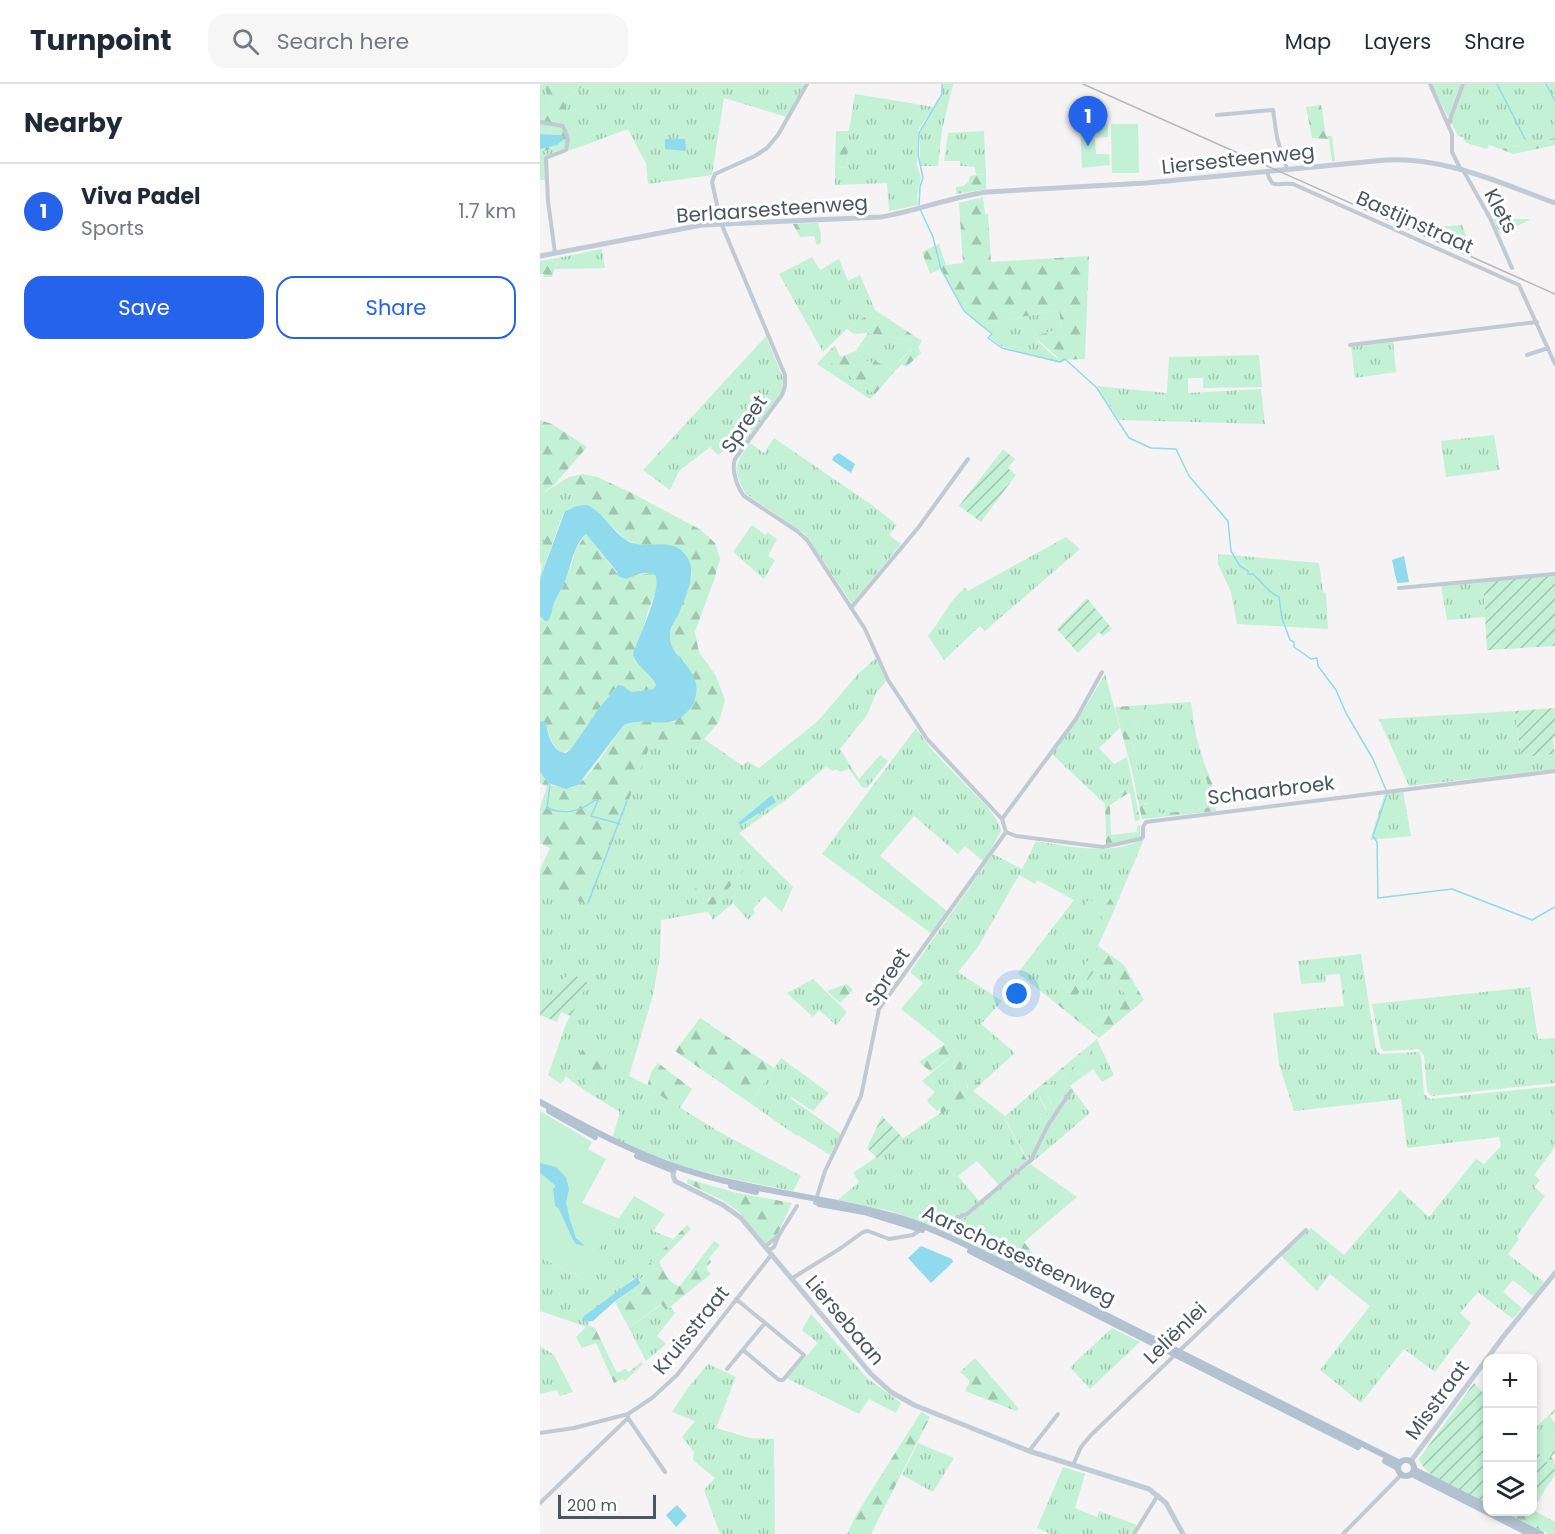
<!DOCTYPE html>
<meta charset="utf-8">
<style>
body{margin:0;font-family:Poppins,sans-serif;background:#f6f6f7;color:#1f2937}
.controls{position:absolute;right:18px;bottom:18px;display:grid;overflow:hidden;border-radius:12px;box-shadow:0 3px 9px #0003}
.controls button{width:54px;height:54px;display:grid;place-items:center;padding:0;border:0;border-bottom:2px solid #e0e1e3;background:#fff;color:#1f2937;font:30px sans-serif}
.scale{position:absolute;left:18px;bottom:15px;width:98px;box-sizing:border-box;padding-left:6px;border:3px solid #4a5661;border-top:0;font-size:16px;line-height:21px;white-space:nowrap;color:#4a5661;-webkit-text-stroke:4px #fff;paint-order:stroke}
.you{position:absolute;left:477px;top:910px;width:21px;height:21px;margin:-15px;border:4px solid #fff;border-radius:50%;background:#1a73e8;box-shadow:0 0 0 9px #1a73e833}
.badge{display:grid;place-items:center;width:39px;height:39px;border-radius:50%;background:#2563eb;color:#fff;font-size:20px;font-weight:700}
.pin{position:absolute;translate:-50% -50px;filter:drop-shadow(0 2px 3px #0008)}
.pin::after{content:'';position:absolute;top:32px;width:21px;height:18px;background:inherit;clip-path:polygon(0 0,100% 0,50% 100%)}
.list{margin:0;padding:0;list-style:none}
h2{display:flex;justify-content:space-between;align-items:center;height:78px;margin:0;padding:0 24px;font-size:26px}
h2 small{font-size:20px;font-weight:400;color:#747a83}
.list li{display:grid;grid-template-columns:39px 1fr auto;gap:18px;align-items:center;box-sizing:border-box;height:96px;padding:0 24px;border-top:2px solid #e0e1e3}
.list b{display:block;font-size:22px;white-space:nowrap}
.list p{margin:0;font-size:20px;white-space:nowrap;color:#747a83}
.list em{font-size:20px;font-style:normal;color:#747a83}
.actions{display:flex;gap:12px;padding:18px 24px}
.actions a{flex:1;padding:14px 0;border:2px solid #2563eb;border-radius:18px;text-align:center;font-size:21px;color:#2563eb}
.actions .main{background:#2563eb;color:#fff}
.icon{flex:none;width:33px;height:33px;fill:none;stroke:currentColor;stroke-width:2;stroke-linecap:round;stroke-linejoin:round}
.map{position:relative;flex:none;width:1015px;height:1450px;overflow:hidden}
header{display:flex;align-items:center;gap:36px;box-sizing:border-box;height:84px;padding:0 30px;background:#fff;border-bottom:2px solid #e0e1e3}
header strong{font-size:28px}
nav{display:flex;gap:33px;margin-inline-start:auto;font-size:21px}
.search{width:420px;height:54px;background:#f6f6f7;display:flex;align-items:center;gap:15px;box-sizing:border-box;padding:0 21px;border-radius:18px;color:#747a83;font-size:22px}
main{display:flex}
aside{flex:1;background:#fff}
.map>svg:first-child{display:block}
.grass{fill:url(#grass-tufts)}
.forest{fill:url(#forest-firs);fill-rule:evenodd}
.park{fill:#c3f1d5}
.garden{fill:url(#garden-furrows)}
.water{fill:#90daee}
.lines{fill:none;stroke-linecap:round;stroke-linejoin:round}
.stream{stroke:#90daee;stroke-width:1.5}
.street{stroke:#c1cad2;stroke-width:4}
.secondary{stroke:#c1cbd6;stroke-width:5}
.primary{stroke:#b3c2d1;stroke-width:6}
.rail{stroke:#b5b8bd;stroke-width:1.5}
.labels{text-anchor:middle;stroke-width:6;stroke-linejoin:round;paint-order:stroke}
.street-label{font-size:20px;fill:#4a5661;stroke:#fff}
</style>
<header>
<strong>Turnpoint</strong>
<div class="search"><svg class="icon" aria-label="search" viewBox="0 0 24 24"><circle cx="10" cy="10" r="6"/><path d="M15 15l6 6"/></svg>Search here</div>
<nav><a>Map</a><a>Layers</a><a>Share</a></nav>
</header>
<main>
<aside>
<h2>Nearby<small></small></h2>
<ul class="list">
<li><span class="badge">1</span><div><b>Viva Padel</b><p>Sports</p></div><em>1.7 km</em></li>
</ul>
<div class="actions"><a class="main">Save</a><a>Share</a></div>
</aside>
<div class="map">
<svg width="1015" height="1450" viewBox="0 0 1015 1450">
<defs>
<pattern id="grass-tufts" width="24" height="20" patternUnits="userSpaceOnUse" patternTransform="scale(1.5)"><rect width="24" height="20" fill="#c3f1d5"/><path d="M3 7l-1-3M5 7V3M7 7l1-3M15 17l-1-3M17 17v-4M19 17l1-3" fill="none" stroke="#a0c6b0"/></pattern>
<pattern id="forest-firs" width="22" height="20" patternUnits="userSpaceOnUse" patternTransform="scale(1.5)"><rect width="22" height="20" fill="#c3f1d5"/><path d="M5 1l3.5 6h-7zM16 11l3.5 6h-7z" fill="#a0c6b0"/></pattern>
<pattern id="garden-furrows" width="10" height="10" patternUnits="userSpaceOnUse" patternTransform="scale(1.5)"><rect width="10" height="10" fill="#c3f1d5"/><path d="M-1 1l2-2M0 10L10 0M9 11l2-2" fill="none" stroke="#a0c6b0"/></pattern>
</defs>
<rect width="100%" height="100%" fill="#f5f3f3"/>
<!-- grass -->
<path class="grass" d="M0 0H7L4 2 13 25 11 29 0 34Z
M46 0H259L266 1 247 33 184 14 172 91 108 100 106 80 88 45C62 54 36 66 8 72L7 74 8 96H0V68L22 62 30 63 23 16Z
M402 0H413L402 46 398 82H380V49L403 10Z
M891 0H1015V54L961 65 949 61 947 65 926 59 923 53 918 52Z
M315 10 394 23 379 44 378 49 377 81 381 94 377 113 378 121 349 127 347 99 295 101V84L307 83 309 47Z
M444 47 446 90 436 91 435 83 420 82V77H404L408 49Z
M953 135H989L990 136 960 150Z
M922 141 926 151 920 164 891 151 895 143Z
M62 165 65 184 15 185 18 174Z
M272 173 280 186 299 175 308 197 320 191 335 226 307 245 283 268 239 190Z
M519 226 522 245 493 252C502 260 513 276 526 276L520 279 461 262 450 254 453 250 439 241Z
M328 249 373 257V264L359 277 362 280 354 288 334 276 331 279 322 275 316 267Z
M226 252 243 294 242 308 200 366 193 361 178 371 170 363 139 387 130 406 103 386Z
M853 257 856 288 815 294 811 263Z
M719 271 722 303 663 304V294H648V309L721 305 725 340 579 336 557 302 627 309 629 273Z
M283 273 335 310 330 315 277 280Z
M954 351 960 386 906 393 901 357Z
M234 354 332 421 357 441 349 451 361 460 312 520 265 450 206 410C192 385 194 381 210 359L224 369Z
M29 393 35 417C14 428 7 451 0 473V411Z
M212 441 225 451 227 448 237 455 228 472 235 476 224 495 193 468Z
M526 453 540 465 445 547 440 542 404 576 388 552C401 537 409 516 425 504L428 507Z
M678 470 779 479 783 508 786 509 788 545 697 540 691 508 678 480Z
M943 497 945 533 907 536 901 501Z
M336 574 346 597 336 609 327 631 300 665 319 695 340 671 348 677 327 704 322 703 309 685 300 688 296 685 293 687 286 683 246 716 199 749 253 803 242 828 225 812 213 825 215 829 208 836 193 819 173 836 169 828 203 787 167 817 156 804 153 807 166 828 121 836 120 872 113 911 89 992 107 1001V1003L178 1047 261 1092 253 1107 202 1097 148 1084 72 1055 80 1028 49 1009 54 1000 43 1002 44 1006 30 996 33 995 52 963H44L21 1000 8 991 26 940 48 899 13 910 0 922V800L48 820 110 660 139 661 164 655 203 682 207 677 219 684 277 638 319 589Z
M565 590 580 644 559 664 574 680 587 673 593 701 565 717V720L512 670 545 624Z
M651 618 656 652 664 679 660 682 667 697 671 723 621 730 606 719 599 721 592 687 598 686 591 651 604 621Z
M975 627 981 673 1015 670V685L869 702 839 635Z
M376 644C391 667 411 686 430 705 441 717 457 730 461 747L444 778 425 762 418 770 374 732 340 772 408 828 392 850 282 770Z
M863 707 871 752 830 756 845 709Z
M604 755 580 812 573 810 565 823 545 822 561 831 564 838 568 840 558 862 518 921 478 889 534 816 497 796 495 800 479 791 438 863 418 888 462 917 441 940 475 969 445 996 443 994 429 1005 423 992 419 968 405 960 361 925 383 899 370 888 453 770 482 785 496 757C532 763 570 772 604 755Z
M821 870 836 965 840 970 879 968 881 973 884 1010 890 1015 1015 1002V1063L994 1091 1000 1096 994 1103 1005 1112 977 1152 979 1155 968 1170 1004 1198 993 1212 973 1196 963 1208 982 1224 973 1235 938 1208 920 1229 931 1239 895 1288 864 1265 821 1319 780 1286 830 1222 790 1190 777 1207 741 1172 771 1144 804 1171 860 1106 889 1133 936 1075 944 1080 961 1062 959 1053 867 1064 861 1015 754 1027 739 980 733 929 804 922 800 890 785 891 786 898 761 900 758 877Z
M559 880 576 895 575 899 588 913 558 938 532 917Z
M273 895 307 928 296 941 279 926 273 933 247 909Z
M990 903 998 955 1015 954V999L892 1012 887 1007 884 971 878 965 844 967 841 965 832 920Z
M559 960 574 991 562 998 553 985 530 1002 550 1029 490 1080 537 1113 484 1158 479 1154 460 1175 397 1144 424 1134 490 1080 464 1033 493 1008 496 1013 499 1012 510 1034 515 1027 505 1004 512 996 517 997Z
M412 972 414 973 416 1012 397 1027 387 1017 395 1008 382 997Z
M241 974 289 1009 273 1027 252 1013 250 1014 301 1050 290 1071 258 1051 257 1052 210 1019Z
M422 1014 431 1016 461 1035 485 1081 459 1101 437 1077 418 1092 439 1117 427 1129 396 1140 394 1143 350 1127 298 1116 319 1098 313 1089Z
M94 1112 125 1130 113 1147 133 1155 105 1185 108 1189 100 1195 94 1194 45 1238 50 1239 47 1243 0 1227V1173L39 1193Z
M122 1220 126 1226 131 1223 135 1229 117 1252 126 1260 106 1277 89 1244Z
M271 1230 327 1294 361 1319 356 1329 329 1315 319 1330 246 1294 278 1259 262 1246Z
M572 1244 600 1258 550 1305 530 1283Z
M0 1262 14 1271 33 1308 19 1312 17 1306 0 1310Z
M168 1280 196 1293 176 1344 210 1354 234 1355 235 1450H180L164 1406 175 1394 153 1376 154 1368 142 1353 155 1337 132 1328 147 1305Z
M1015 1325V1328L1010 1333 1015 1339V1352L999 1369 993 1363V1346Z
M378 1359 414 1374 393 1408 362 1391Z
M523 1383 545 1390 535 1424 557 1433 559 1427 597 1441 592 1450H511L497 1444Z"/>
<!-- forest -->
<path class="forest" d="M7 0H46L23 16 37 59 30 63 22 62 0 68V65L20 51 0 50V34L11 29 13 25 4 2Z
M781 21 786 52H792L795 77H792L789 55 772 54 766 23Z
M296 47H309L307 83 295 84Z
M1015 54V61L973 70 961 65Z
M446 90V105L416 110V103L423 102 429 97 430 92Z
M443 113 445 130H448L451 178 549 172 545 275 521 276 493 252 522 245 519 226 439 241 425 227 400 185 390 190 382 168 399 160 406 181 423 179 419 119Z
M278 139 281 150V159L277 161 274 152 260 153 253 140Z
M18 174 12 193H4V190H0V177Z
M335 226 382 257 378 263 381 269 366 283 359 278 373 264V257L328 249 314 250 307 245Z
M295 261 300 273 316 267 322 275 331 279 334 276 354 288 335 310 283 273Z
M0 336 12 340 47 363 16 399 0 411Z
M43 390 57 393 88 407 161 446 175 459 180 475 174 496 155 548 159 568 176 592 185 616 179 638 164 655 139 661H110L48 821 0 800V786L10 764 0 759V724L7 703 0 699V688L8 699 12 702 32 704 38 701 53 685 84 641 95 638H133L146 629 140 574 132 562 129 551 151 494 152 487 85 455 57 428 30 424 25 427 20 438 0 495 2 480 0 479C0 462 10 437 22 425 25 422 30 419 34 417L29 393Z
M46 450 79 492 83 493 112 489 118 493 115 510 108 527 94 576 109 590 116 601 113 605 91 608 78 601 57 627 31 665 23 669C9 662 11 645 0 637V532L3 536 12 527 13 521 23 502 34 473V468Z
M604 621 591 651 598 686 592 687 575 623Z
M664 679 672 699 676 727 602 735 599 721C610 718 613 722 621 730L671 723 667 697 660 682Z
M593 701 600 736 595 737 590 708 570 721 571 751 597 748V742L600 741V753L566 760 565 717Z
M202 784 203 787 169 828H166L152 807 156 804 168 817Z
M573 810 580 812 568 840 564 838 561 831 544 822 549 815 565 823Z
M558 862 584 881 604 916 559 954 518 921ZM559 880 576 895 575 899 588 913 558 938 533 917Z
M307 900 313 906 300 919 287 907Z
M160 934 234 984 210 1019 135 967Z
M557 955 559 960 517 997 512 996 505 1004 515 1028 510 1034 500 1012 496 1014 493 1008Z
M405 960 419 968 423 992 428 1005 443 994 445 996 433 1007 465 1032V1036L488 1078 485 1081 461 1036 431 1016 422 1014 402 1030 399 1025 416 1012 414 973 412 972 391 988 379 978Z
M63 962 71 966 49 1009 44 1006 42 1002Z
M44 963H53L33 995 30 996 26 992Z
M118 979 152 1005 140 1024 107 1003 111 988Z
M148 1095 197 1109 252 1119 238 1149 226 1160 198 1127 184 1117 147 1099Z
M147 1141 151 1145 119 1178C124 1187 129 1200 140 1202L174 1157 180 1161 169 1174 171 1178 166 1184 171 1190 126 1226 121 1220 89 1244 75 1218 101 1199 100 1195 108 1189 104 1185Z
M480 1153 501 1180 490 1190 460 1175Z
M48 1241 55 1244 77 1289 85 1285 89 1288 101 1278 103 1280 85 1297 83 1295 74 1299 56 1259 42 1264 36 1253Z
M435 1274 479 1325 476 1327 425 1307 430 1297 420 1288Z
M381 1328 390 1333 331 1450H307L316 1431Z
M1015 1352V1368L1011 1373 1015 1378V1386L999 1369Z
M993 1426 1015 1438V1450H1009L963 1428Z"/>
<!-- park -->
<path class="park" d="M554 40 555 52V41L568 40V53L555 54 556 70H569L570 81 542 84 540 41Z
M571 40H598L599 89H572Z
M0 1027 52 1058 48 1065 66 1075 42 1119 80 1135 39 1193 0 1173Z"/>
<!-- garden -->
<path class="garden" d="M463 365 475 375 468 384 476 391 441 438 419 422Z
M1015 492V562L947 566 943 497Z
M547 514 572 545 563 552 559 548 538 569 517 545Z
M1015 624V653L1013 654 1015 670 981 673 975 627Z
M31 889 48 899 31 932 21 928 17 938 0 931V922L13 910 15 901Z
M342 1032 364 1055 337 1074 327 1064Z
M934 1299 947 1313V1420C930 1411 884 1394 879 1375Z
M993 1363 1015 1386V1391L993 1424Z"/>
<!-- water -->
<path class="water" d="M0 50 20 51 23 52V56L17 61 0 65Z
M125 55H145L146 65 145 67 125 65Z
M299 369 315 380 311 389 292 376 294 372Z
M47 421C65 429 74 452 92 459 111 465 133 452 147 473 158 488 145 514 139 529 136 535 130 544 130 550 128 574 161 583 156 610 155 617 153 622 148 627 128 649 106 631 84 641L38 701 26 705 8 699 0 688V637L6 638C7 649 13 669 26 669L31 665 57 627 78 601 83 602 91 608 113 605 116 601C111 589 95 582 93 570 98 555 123 503 115 491 104 486 96 492 86 495L78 492 77 488 46 450C32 463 31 485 23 502 20 507 17 513 14 519 12 525 12 531 8 537H5L0 532V495L25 427 37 422Z
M864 472 869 498 857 499 852 476Z
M232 711 236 718 200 741 198 739Z
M0 1079 16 1083 26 1093 29 1105 26 1119 30 1136 36 1154 45 1162 36 1160 33 1156 19 1125 15 1122 13 1104H15V1101L0 1089Z
M381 1162 412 1175 413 1178 391 1199 368 1174Z
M97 1193 101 1199 74 1218 53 1237 45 1238 43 1233Z
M137 1421 147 1432 136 1443 126 1431Z"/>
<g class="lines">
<!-- stream -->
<path class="stream" d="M957 0 985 55
M1006 0 1015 17
M379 121 380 103 383 94 378 70 379 49 402 10V0
M380 125 393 153 401 185 424 227 452 250 448 254 462 264 520 278 525 275 557 304 589 354 611 364 636 365 649 392 688 437 691 467 700 482 708 487V490H713C721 497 728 509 739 513L742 534 750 556 754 558V563L771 575 777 574 778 582 796 606 806 629 833 675 846 706
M10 701 7 724C26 731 39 728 55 716L58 717 51 732 80 740
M847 710 833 752 837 758 838 814 912 805 992 836 1015 823
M48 819 87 717"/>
<!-- street -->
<path class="street" d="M267 0 238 51 227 64 215 72 175 90 172 98 181 139 245 291V302L242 311 195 375C191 386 197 403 204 412L257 447 267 456 325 545 348 596 387 655 462 735 466 748 339 925 321 1012 285 1087 275 1119
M890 0 912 50V68L920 84
M677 31 733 26 737 54 747 85
M0 38 23 42 28 55 26 66 6 74 8 117 15 169
M908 41 923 0
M923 86 950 134 972 184
M727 87C732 107 737 98 753 100L979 201 1015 280
M810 261 997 238
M987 271 1008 264
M859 504 1015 490
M311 524 378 444 428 375
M462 735 536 635 562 588
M466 748 476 752 563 763 600 755 603 753V743L606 738 1015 687
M394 1147 397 1143 427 1130 491 1076 508 1041 531 1007
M226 1162 239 1151 257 1122
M229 1166 234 1163 239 1151
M251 1195 301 1164 323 1148 328 1147 349 1155 373 1151 380 1146
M196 1215 264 1271 243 1296H239L203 1266
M187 1285 225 1239
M88 1334 125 1388
M0 1349 34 1344 88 1330
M489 1367 518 1330
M533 1381 541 1363 551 1351 766 1146
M0 1419 88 1334V1330L112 1314 137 1291 232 1170
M594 1450 618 1411
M803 1450 861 1391"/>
<!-- secondary -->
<path class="secondary" d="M0 172 162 141 341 133C377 127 411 113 447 108L606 99 846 76C906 73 960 99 1015 119
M135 1083 133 1091 135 1097 183 1121 201 1134 331 1290 351 1308 374 1321 489 1367 609 1405 626 1419 643 1450
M871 1377 963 1253 1015 1189"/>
<!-- primary -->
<path class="primary" d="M0 1018C53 1047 106 1076 166 1092 227 1109 291 1114 353 1132 386 1141 418 1157 449 1172L860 1379
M9 1027 55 1053
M97 1072 132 1086
M191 1102 216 1108
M279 1120 324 1128 382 1146
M430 1167 818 1363
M858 1384a8 8 0 1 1 16 0a8 8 0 1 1-16 0Z
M845 1377 858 1384
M875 1386 948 1423
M872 1390 990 1450
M957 1428 1001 1450"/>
<!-- rail -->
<path class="rail" d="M543 0 1015 210"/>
</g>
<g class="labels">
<!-- street labels -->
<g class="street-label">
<text transform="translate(698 75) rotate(-6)" y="7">Liersesteenweg</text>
<text transform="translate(232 125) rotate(-4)" y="7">Berlaarsesteenweg</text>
<text transform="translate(961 127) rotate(62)" y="7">Klets</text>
<text transform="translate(875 138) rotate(24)" y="7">Bastijnstraat</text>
<text transform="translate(204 340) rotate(-56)" y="7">Spreet</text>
<text transform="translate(731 706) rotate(-7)" y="7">Schaarbroek</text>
<text transform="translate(347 893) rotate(-57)" y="7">Spreet</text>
<text transform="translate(479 1171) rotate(25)" y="7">Aarschotsesteenweg</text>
<text transform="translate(305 1236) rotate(50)" y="7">Liersebaan</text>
<text transform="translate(151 1246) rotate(-51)" y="7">Kruisstraat</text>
<text transform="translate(635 1249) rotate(-44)" y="7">Leliënlei</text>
<text transform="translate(897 1316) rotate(-54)" y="7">Misstraat</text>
</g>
</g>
</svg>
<div class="controls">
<button>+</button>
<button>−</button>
<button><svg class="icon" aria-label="layers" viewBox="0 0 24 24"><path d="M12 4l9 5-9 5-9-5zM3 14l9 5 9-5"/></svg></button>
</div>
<div class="scale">200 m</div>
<div class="you"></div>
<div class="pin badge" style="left:548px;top:62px">1</div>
</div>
</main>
